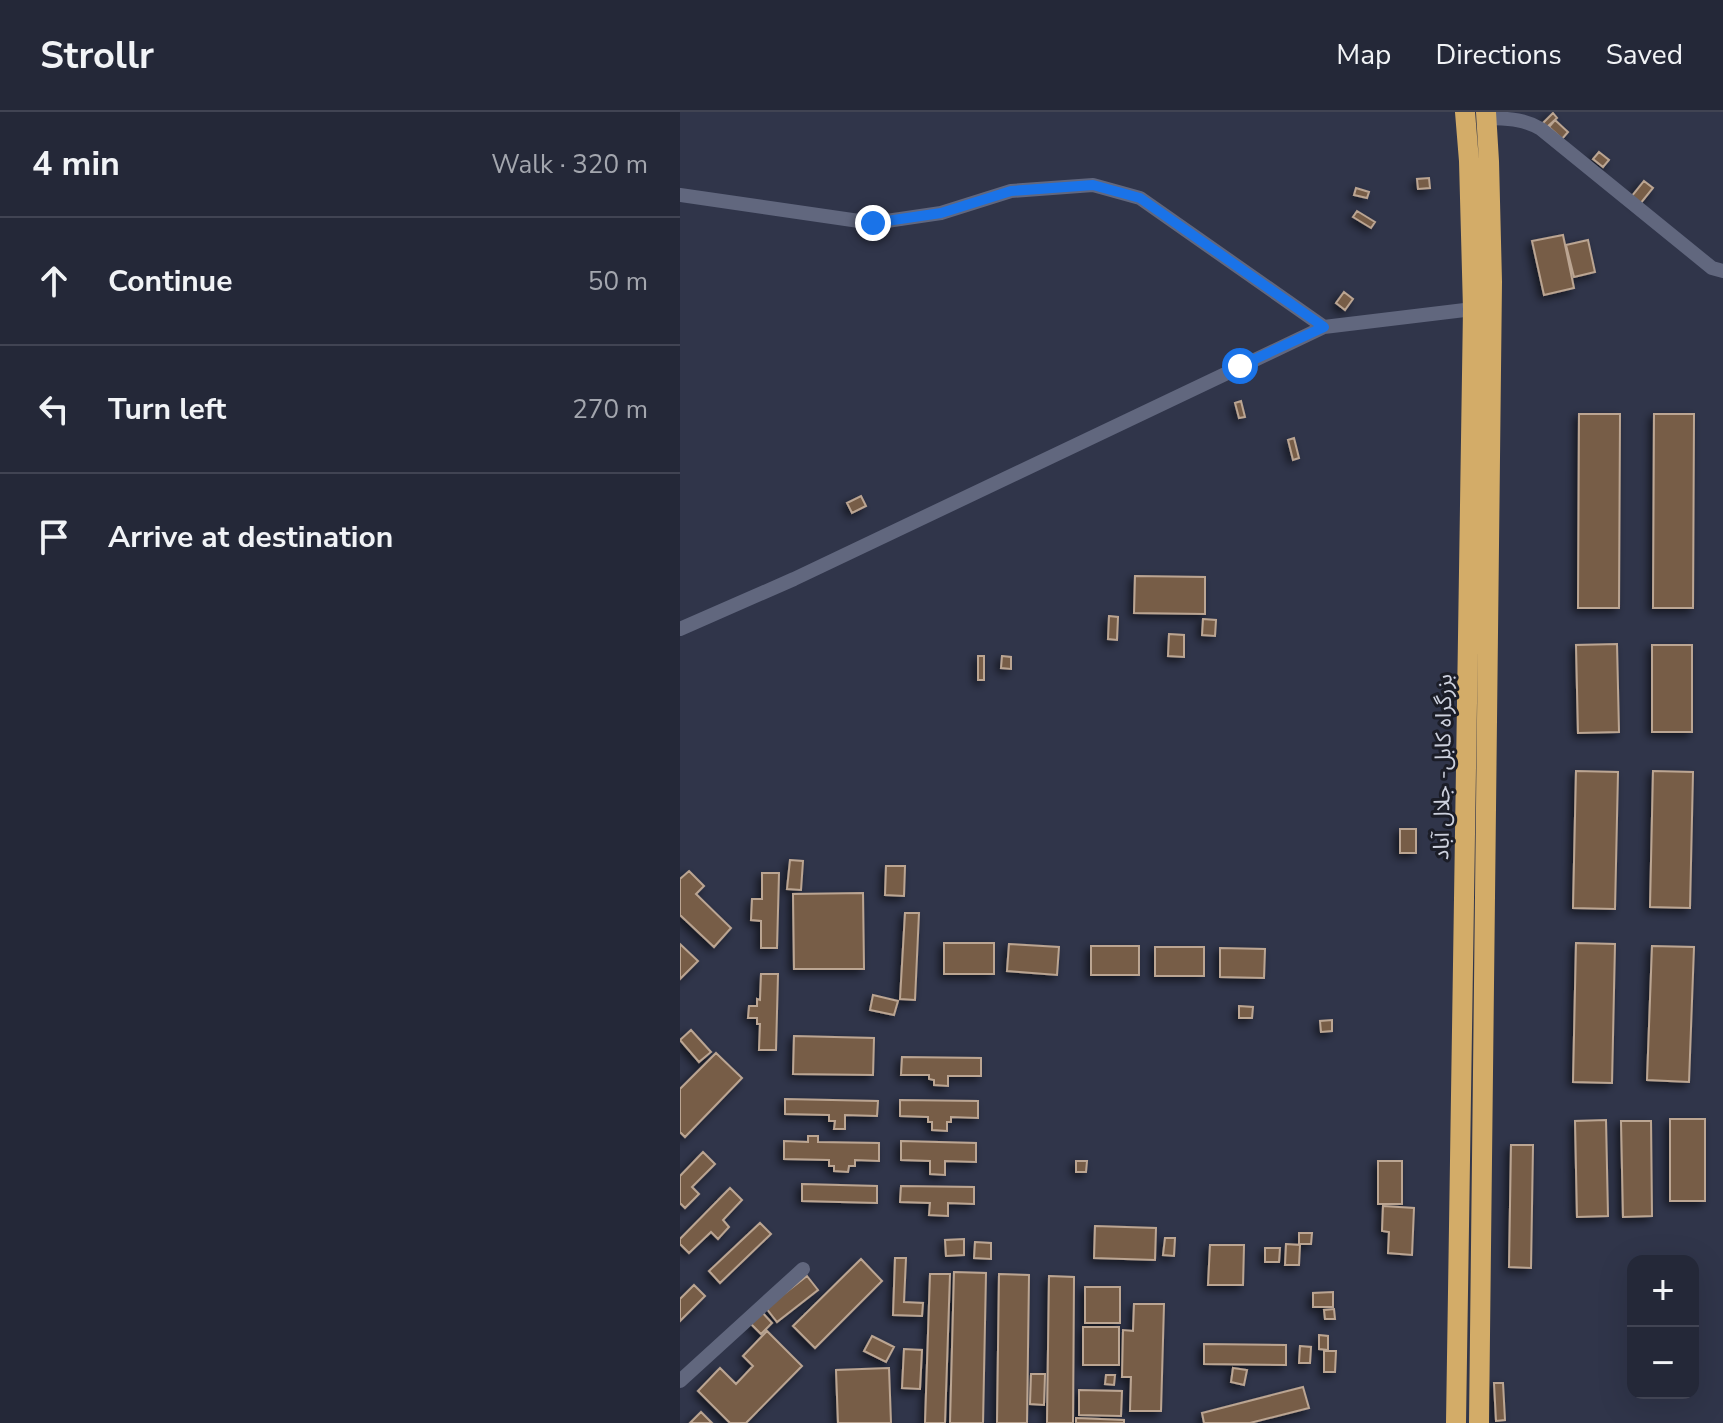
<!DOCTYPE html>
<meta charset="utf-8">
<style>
body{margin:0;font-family:"Nunito Sans","Noto Sans Arabic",sans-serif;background:#303443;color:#f1f3f6}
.controls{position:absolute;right:24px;bottom:24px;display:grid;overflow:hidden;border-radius:16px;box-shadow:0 8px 32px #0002}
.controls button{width:72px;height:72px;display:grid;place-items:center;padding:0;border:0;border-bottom:2px solid #414453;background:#242838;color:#f1f3f6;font:40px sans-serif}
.stop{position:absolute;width:24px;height:24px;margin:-18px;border:6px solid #1a73e8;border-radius:50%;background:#fff}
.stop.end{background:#1a73e8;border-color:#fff;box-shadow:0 2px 8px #0008}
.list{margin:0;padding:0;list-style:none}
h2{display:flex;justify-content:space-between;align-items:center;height:104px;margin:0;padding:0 32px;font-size:34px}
h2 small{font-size:26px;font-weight:400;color:#a3a6ae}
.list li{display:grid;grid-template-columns:52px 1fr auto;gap:24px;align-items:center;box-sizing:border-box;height:128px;padding:0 32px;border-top:2px solid #414453}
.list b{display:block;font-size:30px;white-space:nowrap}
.list em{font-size:26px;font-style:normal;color:#a3a6ae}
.icon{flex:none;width:44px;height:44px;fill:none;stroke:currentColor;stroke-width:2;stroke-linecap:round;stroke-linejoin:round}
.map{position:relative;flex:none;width:1043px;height:1311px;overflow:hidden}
header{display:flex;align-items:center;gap:48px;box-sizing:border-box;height:112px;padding:0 40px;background:#242838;border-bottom:2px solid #414453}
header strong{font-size:38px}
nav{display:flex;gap:44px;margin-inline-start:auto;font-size:28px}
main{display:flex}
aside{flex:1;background:#242838}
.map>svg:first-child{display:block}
.building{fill:#775d47;stroke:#bba592;stroke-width:2;filter:url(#shadow)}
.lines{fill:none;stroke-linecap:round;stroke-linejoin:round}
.minor{stroke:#61677e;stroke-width:14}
.highway{stroke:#d3ac68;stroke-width:20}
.route{stroke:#1a73e8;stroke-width:10}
.labels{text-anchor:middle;stroke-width:6;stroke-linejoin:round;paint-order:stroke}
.street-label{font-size:22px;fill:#cdd1de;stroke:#1b1d27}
</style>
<header>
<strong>Strollr</strong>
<nav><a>Map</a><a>Directions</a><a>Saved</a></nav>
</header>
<main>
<aside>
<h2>4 min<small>Walk · 320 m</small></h2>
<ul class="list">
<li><svg class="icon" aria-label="ahead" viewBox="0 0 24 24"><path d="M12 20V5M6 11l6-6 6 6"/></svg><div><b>Continue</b></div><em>50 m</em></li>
<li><svg class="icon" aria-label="left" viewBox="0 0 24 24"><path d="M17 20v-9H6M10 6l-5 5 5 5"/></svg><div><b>Turn left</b></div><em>270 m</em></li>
<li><svg class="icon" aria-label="arrive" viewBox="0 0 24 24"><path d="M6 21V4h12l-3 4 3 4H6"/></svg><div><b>Arrive at destination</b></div></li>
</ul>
</aside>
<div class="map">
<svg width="1043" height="1311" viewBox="0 0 1043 1311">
<defs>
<filter id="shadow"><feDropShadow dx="-3.5" dy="3.5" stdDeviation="4" flood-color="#0009"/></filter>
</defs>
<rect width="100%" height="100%" fill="#30354a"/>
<!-- building -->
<path class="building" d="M873 1 877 6 867 15 863 11Z
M875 8 888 20 882 27 869 15Z
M919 40 929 48 923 55 913 47Z
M749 66 750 76 738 77 737 67Z
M964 69 973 76 960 92 952 84Z
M676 76 689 80 687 86 674 83Z
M677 99 695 110 691 116 673 105Z
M883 123 894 176 864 183 852 129Z
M908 128 915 160 894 165 886 133Z
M664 180 673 187 665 198 656 191Z
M561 289 565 305 559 306 555 291Z
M899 302H940L939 496H898Z
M974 302H1014L1013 496H973Z
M614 326 619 346 613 348 608 328Z
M181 384 186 394 172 401 167 391Z
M455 464 525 465V502L454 501Z
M429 504 438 505 437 528 428 527Z
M523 507 536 508 535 524 522 523Z
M489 522 504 523V545L488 544Z
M937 532 939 620 898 621 896 533Z
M972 533H1012V620H972Z
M298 544H304V568H298Z
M322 544 331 545V557L321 556Z
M896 659 938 660 935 797 893 796Z
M973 659 1013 660 1010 796 970 795Z
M720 717H736V741H720Z
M110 748 123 749 121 778 107 777Z
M206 754H225L224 784 205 783Z
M9 759 24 774 16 782 51 816 34 835 0 803V767Z
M82 761H99L97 836H81V809L71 808 72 787H82Z
M183 781 184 857H114L113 782Z
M225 801H239L235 888 220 887Z
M264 831H314V862H264Z
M896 831 935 832 932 971 893 970Z
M0 832 18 849 0 867Z
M329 832 379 835 377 863 327 859Z
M411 834H459V863H411Z
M972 834 1014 835 1009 970 967 968Z
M475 835H524V864H475Z
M540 836 585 837 584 866 540 865Z
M81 862H98L96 938H79L80 912H77V906H68L69 894H77V887L80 888Z
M193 883 218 889 214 903 190 898Z
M559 894 573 895 572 906H559Z
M652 908V919L641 920 640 909Z
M11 918 31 940 19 950 0 928Z
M114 924 194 926 193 963 113 962Z
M36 941 62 966 5 1025 0 1020V977Z
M222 945 301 946V964H268V974L254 973V968L249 967V963H221Z
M105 987 198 989 197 1004 165 1003V1017H154L155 1009H149V1003L105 1002Z
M220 988 298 989V1006L271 1005V1010H267V1019L252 1018V1010H248V1005L220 1004Z
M990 1007H1025V1089H990Z
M926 1008 928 1104 897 1105 895 1009Z
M941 1009H971L972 1104 943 1105Z
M128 1024H138V1030L199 1031V1049L175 1048V1054H169L168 1060 154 1059V1054H149V1048L104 1047V1029L128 1030Z
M221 1029 296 1031V1050L265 1049V1063L250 1062V1049L221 1048Z
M831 1033H853L851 1156 829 1155Z
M23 1040 35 1052 12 1075 19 1082 5 1096 0 1091V1064Z
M396 1049H407L406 1060H396Z
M698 1049H722V1092H698Z
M122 1072 197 1074V1091L122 1089Z
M221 1074 294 1075V1092L268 1091V1104L249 1103 250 1091 220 1090Z
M50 1076 62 1088 43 1108 49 1115 38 1127 31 1120 9 1141 0 1132V1127Z
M703 1094 734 1096 732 1143 708 1141 709 1120 702 1119Z
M80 1111 91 1122 40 1171 29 1159Z
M415 1114 476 1116 475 1148 414 1146Z
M619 1121H632L631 1132H619Z
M485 1126H495L494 1144 483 1143Z
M284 1127V1143L266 1144 265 1128Z
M295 1130 311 1131V1147L294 1146Z
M606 1132 620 1133 619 1153H605Z
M530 1133H564L563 1173H528Z
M585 1136H600L599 1150H585Z
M215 1146H226L224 1190 243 1191 242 1204 213 1203Z
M181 1147 202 1169 135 1236 113 1214Z
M274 1160 306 1161 303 1311H270Z
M250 1162H270L265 1311H245Z
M319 1162 349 1163 347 1311H317Z
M127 1164 138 1178 97 1210 86 1196Z
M369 1164 394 1165 393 1311H367Z
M14 1173 25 1184 0 1209V1187Z
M405 1175H440V1211H405Z
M653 1180V1195H633V1181Z
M454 1192H484L481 1299H450L451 1265H442L443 1218 453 1219Z
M654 1197 655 1207H645L644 1198Z
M81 1199 92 1211 81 1222 69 1210Z
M403 1215H439V1253H403Z
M87 1219 122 1254 66 1311H50L18 1279 40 1256 56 1272 73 1254 63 1244Z
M639 1223 648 1224V1238L639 1237Z
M192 1224 214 1235 206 1250 184 1239Z
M524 1232 606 1233V1253L524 1252Z
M620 1234 631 1235 630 1251H619Z
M224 1237 242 1238 240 1277 222 1276Z
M644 1239H656L655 1260H644Z
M209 1256 211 1311H158L156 1258Z
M553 1256 567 1258 564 1273 551 1270Z
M351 1262H365L364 1293 350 1292Z
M426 1263H435L434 1273 425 1272Z
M814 1271H823L825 1308 816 1309Z
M623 1275 629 1296 570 1311H524L522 1301Z
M399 1278 442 1279 441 1304 399 1303Z
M21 1300 32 1311H10Z
M396 1306 444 1308V1311H396Z"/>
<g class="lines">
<!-- minor -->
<path class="minor" d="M807 6C828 7 842 6 861 17L1032 156 1043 159
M0 83 193 111 261 101 331 79 413 73 460 86 644 215
M0 517 114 467 644 215 793 197
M0 1269 123 1157"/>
<!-- highway -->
<path class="highway" d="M776 1311 793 197 789 49 785 0
M799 1311 812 170 809 49 806 0"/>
</g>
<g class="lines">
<!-- route -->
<path class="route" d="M193 111 261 101 331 79 413 73 460 86 644 215 560 254"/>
</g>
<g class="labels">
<!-- street labels -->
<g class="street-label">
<text transform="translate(762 655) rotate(-89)" y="8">بزرگراه کابل- جلال آباد</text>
</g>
</g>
</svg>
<div class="controls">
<button>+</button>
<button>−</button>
</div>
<div class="stop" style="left:560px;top:254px"></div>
<div class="stop end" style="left:193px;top:111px"></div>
</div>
</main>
